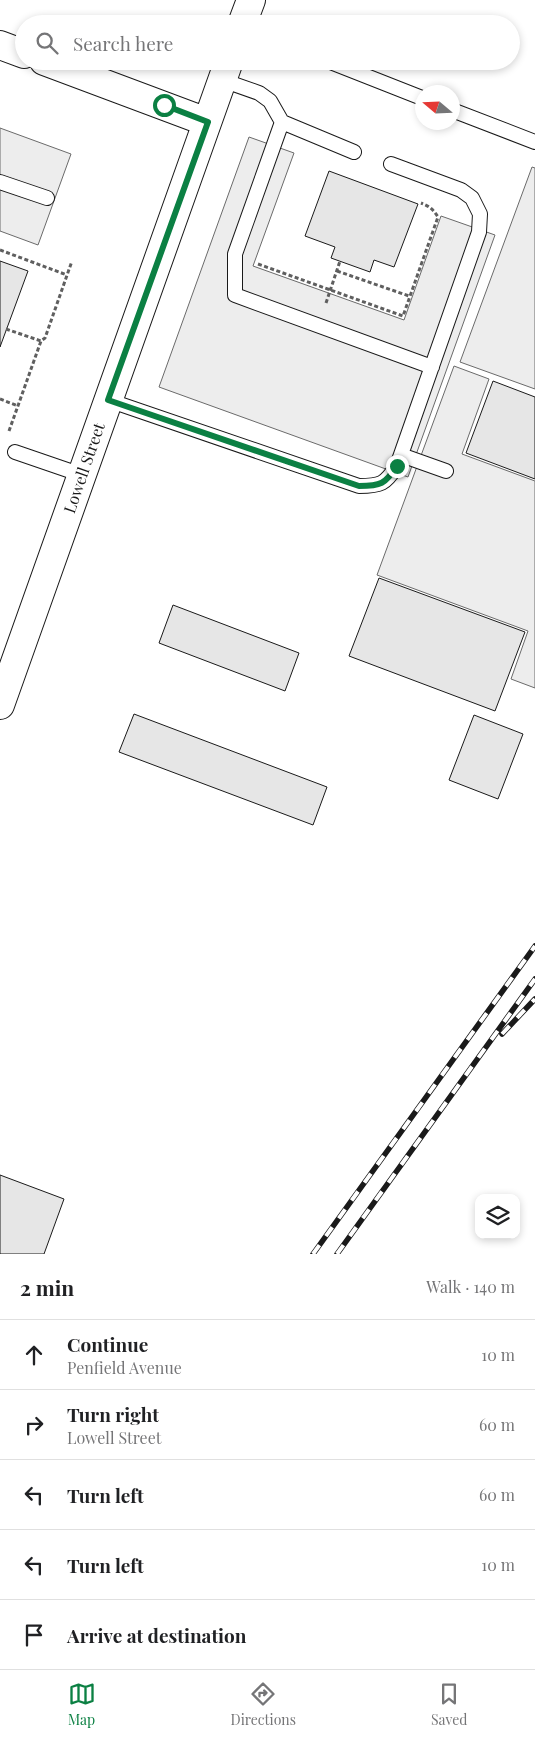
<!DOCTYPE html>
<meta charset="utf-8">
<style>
body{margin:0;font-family:"Playfair Display",serif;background:#f6f6f6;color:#202124}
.controls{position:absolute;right:15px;bottom:15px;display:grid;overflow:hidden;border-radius:10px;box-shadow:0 2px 8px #0003}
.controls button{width:45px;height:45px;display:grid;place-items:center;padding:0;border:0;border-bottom:1px solid #e0e0e0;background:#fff;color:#202124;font:25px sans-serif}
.compass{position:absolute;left:415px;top:85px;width:45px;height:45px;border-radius:50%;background:#fff;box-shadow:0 2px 8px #0003;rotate:289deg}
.stop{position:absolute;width:15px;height:15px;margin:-11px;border:4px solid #0b8043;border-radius:50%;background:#fff}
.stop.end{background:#0b8043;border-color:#fff;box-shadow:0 1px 5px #0008}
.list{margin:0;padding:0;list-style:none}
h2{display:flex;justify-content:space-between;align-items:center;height:65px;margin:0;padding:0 20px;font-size:21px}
h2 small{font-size:16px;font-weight:400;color:#757577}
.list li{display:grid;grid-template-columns:32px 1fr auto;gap:15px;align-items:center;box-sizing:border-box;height:70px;padding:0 20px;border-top:1px solid #e0e0e0}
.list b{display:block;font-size:19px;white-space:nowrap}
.list p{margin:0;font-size:16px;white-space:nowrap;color:#757577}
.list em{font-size:16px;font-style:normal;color:#757577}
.icon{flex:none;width:28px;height:28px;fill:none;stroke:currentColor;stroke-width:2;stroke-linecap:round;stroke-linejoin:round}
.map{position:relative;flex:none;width:535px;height:1254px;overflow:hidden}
.search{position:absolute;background:#fff;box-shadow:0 2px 8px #0003;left:15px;right:15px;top:15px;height:55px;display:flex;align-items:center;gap:12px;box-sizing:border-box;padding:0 18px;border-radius:28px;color:#757577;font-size:19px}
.sheet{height:415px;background:#fff}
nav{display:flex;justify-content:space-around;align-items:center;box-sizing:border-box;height:70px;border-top:1px solid #e0e0e0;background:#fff;font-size:14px;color:#757577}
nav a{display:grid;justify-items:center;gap:2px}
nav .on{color:#0b8043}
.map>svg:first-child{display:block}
.built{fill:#ededed;stroke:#6a6a6a}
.building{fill:#e6e6e6;stroke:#1a1a1a}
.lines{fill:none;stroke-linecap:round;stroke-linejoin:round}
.lane-casing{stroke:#1a1a1a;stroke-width:16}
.street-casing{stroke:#1a1a1a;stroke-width:30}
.path{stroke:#5f5f5f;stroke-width:3;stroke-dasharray:4 2.5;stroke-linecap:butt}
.lane{stroke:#fff;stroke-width:14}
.street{stroke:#fff;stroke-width:28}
.rail-casing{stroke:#1a1a1a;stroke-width:5.5}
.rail{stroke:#fff;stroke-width:4;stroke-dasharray:11;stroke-linecap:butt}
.route{stroke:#0b8043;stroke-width:6}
.labels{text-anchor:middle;stroke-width:4;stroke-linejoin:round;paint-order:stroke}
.street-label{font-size:16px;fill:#1a1a1a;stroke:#fff}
</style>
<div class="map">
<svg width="535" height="1254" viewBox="0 0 535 1254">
<rect width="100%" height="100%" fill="#fff"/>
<!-- built -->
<path class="built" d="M0 128 71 154 38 245 0 231Z
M249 137 294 153 253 266 404 320 441 216 495 235 408 477 159 387Z
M532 167 535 168V389L460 362Z
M454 366 489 379 462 454 535 481V688L511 679 528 631 377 575Z"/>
<!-- building -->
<path class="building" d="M329 171 418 204 394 267 374 260 370 272 331 258 335 247 305 236Z
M0 261 28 271 0 347Z
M493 381 535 397V479L466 453Z
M379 578 525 632 495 711 349 656Z
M173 605 299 653 285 691 159 643Z
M134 714 327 787 313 825 119 752Z
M474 715 523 734 498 799 449 780Z
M0 1175 64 1199 44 1254H0Z"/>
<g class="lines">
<defs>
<path id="lane" d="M328 61 422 98
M222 80 259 93 270 101 282 122 354 152
M452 110 535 142
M282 122 235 254V295L432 367
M0 182 47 198
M108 400 359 486C381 486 385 484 397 466L479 232 480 214 472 198 461 190 391 164
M15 452 82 475
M401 455 446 471"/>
<path id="street" d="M242 24 251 0
M0 45 24 54
M44 61 207 122
M0 705 229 61"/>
</defs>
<!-- lane casing -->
<use href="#lane" class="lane-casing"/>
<!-- street casing -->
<use href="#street" class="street-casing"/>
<!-- path -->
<path class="path" d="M0 250 67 275
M258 264 403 316 438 217C433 209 429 206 421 203
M337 271 409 296
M326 303 340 261
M6 329 41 341
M0 399 18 406
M9 431 41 341 45 338 72 261"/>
<!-- lane -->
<use href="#lane" class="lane"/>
<!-- street -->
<use href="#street" class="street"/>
<defs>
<path id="rail" d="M502 1034 535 999
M313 1254 535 946
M337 1254 535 979"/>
</defs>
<!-- rail casing -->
<use href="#rail" class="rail-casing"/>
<!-- rail -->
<use href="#rail" class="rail"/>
</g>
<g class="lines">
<!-- route -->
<path class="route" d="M164 105 208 122 108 400 359 486C381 486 385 484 397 466"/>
</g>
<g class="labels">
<!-- street labels -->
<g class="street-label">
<text transform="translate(84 468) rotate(-71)" y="6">Lowell Street</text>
</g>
</g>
</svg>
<div class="controls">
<button><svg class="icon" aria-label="layers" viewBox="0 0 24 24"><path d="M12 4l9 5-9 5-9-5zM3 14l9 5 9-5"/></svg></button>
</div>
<svg class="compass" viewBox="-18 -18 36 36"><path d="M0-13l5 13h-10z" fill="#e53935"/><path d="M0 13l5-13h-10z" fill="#757577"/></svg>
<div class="stop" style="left:164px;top:105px"></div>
<div class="stop end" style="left:397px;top:466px"></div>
<div class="search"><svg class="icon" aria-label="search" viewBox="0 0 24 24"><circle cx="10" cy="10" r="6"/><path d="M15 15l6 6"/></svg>Search here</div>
</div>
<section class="sheet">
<h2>2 min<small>Walk · 140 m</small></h2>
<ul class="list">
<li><svg class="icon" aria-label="ahead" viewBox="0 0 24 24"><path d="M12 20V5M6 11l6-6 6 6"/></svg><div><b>Continue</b><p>Penfield Avenue</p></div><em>10 m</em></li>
<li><svg class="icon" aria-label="right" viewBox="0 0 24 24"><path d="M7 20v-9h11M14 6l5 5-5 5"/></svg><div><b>Turn right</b><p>Lowell Street</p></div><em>60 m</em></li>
<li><svg class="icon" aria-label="left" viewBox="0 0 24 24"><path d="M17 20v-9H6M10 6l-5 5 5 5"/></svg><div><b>Turn left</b></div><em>60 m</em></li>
<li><svg class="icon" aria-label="left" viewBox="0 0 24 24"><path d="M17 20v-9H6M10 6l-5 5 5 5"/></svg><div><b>Turn left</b></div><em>10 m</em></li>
<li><svg class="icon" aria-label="arrive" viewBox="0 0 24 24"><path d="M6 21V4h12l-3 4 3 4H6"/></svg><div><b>Arrive at destination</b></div></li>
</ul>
</section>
<nav>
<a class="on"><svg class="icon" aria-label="map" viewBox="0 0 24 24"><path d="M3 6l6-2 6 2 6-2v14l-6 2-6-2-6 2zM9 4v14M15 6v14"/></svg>Map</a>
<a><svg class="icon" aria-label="directions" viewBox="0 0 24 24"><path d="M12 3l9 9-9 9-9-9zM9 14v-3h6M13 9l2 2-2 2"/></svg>Directions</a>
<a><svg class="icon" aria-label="saved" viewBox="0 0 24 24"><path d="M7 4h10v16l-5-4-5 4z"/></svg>Saved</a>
</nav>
